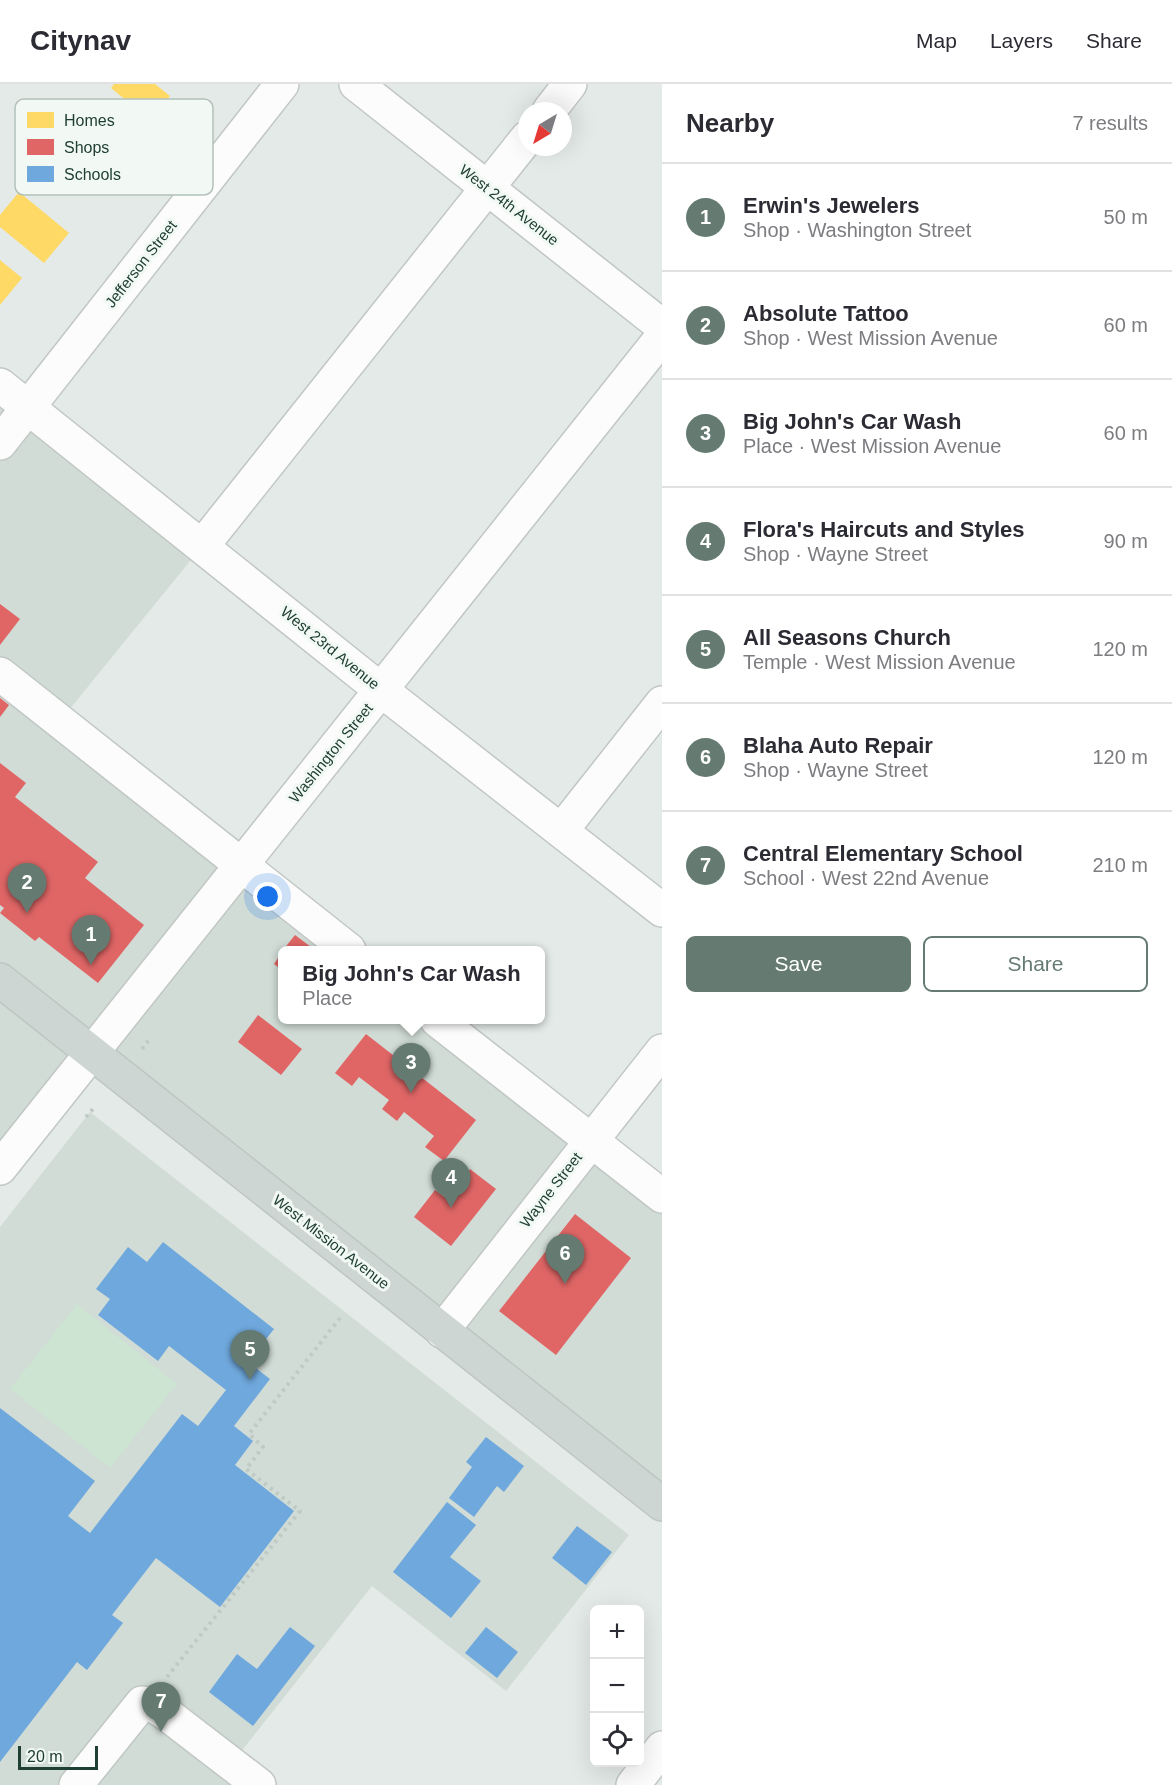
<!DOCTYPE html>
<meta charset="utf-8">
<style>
body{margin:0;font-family:Helvetica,sans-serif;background:#f2f2f3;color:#2b2b33}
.controls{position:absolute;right:18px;bottom:18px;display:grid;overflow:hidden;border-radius:9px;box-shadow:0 6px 24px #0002}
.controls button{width:54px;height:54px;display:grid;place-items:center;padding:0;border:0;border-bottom:2px solid #e1e1e2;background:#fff;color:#2b2b33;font:30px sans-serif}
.compass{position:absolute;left:518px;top:18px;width:54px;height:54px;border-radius:50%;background:#fff;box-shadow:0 6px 24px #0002;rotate:218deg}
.scale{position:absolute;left:18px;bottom:15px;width:80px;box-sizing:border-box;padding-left:6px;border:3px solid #203f33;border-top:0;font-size:16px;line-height:21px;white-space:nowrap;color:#203f33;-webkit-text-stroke:4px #f2f9f5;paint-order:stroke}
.you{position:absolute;left:268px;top:813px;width:21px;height:21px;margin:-15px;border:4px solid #fff;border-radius:50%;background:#1a73e8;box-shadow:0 0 0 9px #1a73e833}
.badge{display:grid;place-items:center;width:39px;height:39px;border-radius:50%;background:#657b72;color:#fff;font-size:20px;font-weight:700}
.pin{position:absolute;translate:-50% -50px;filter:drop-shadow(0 2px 3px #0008)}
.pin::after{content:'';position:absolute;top:32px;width:21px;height:18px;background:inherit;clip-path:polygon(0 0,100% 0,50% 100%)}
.popup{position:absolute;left:278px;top:862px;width:267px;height:78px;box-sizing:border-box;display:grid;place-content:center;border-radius:9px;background:#fff;filter:drop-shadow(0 2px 4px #0005);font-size:20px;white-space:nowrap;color:#7c7c81}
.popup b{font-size:22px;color:#2b2b33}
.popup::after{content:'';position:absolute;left:50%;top:100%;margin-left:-12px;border:12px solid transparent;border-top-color:#fff}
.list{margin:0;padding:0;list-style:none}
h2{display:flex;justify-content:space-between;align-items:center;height:78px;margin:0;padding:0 24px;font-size:26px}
h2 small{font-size:20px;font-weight:400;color:#7c7c81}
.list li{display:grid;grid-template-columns:39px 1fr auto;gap:18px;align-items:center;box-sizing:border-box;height:108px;padding:0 24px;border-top:2px solid #e1e1e2}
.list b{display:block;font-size:22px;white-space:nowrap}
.list p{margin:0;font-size:20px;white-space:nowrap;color:#7c7c81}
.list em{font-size:20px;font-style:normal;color:#7c7c81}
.actions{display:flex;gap:12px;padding:18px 24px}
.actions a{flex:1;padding:14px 0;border:2px solid #657b72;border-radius:9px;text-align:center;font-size:21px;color:#657b72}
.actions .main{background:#657b72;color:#fff}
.icon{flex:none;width:33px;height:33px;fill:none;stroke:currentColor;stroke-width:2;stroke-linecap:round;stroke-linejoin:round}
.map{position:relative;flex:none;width:662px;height:1701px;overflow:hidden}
header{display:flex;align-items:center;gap:36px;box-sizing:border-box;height:84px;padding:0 30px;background:#fff;border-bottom:2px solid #e1e1e2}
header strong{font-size:28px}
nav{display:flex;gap:33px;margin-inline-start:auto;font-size:21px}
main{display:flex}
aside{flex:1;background:#fff}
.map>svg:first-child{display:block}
.built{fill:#d1dcd6}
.green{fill:#cce4d1}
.homes{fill:#ffd966}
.shops{fill:#e06666}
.schools{fill:#6fa8dc}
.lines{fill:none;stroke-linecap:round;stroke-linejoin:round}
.minor-casing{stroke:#c1c7c4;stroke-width:36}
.major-casing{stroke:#bcc6c2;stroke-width:36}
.path{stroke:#c0cac5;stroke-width:4;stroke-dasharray:3 4.5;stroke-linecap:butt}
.minor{stroke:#fbfcfb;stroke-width:33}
.major{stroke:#cdd6d3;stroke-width:33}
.labels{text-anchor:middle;stroke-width:6;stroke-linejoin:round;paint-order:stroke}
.street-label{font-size:15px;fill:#203f33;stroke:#f2f9f5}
.key{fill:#f2f9f5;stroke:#b3c1bb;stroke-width:1.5}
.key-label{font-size:16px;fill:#203f33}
</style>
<header>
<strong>Citynav</strong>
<nav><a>Map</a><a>Layers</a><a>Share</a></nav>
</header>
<main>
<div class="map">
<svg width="662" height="1701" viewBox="0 0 662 1701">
<rect width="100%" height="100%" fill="#e4eae7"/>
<!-- built -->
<path class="built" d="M0 301 203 461 60 637 351 866H282V936H439L662 1111V1401L93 970 0 1085Z
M90 1028 629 1451 506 1607 372 1502 232 1679 259 1701H0V1143Z"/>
<!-- green -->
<path class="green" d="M77 1220 177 1300 110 1384 10 1305Z"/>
<!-- homes -->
<path class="homes" d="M114 0H155L170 12 150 36 111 4Z
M19 108 69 149 44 179 0 143V131Z
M0 176 22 194 0 221Z"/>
<!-- shops -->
<path class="shops" d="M0 520 20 535 0 561Z
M0 614 9 621 0 633Z
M0 679 26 699 15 713 98 778 85 794 144 841 98 899 39 853 35 857 0 829 4 824 0 821Z
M295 851 315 866H283Z
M282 868V886L274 880Z
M258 931 302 965 281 991 238 958Z
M366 950 476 1036 444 1077 425 1063 434 1052 404 1028 397 1037 382 1025 389 1016 359 993 352 1002 335 989Z
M470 1085 496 1105 451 1162 414 1133 435 1106 447 1115Z
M575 1130 631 1174 556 1271 499 1227Z"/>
<!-- schools -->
<path class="schools" d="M163 1158 274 1245 248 1278 270 1295 234 1342 253 1357 235 1381 294 1427 220 1523 156 1474 112 1531 123 1539 87 1586 77 1578 0 1678V1324L95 1397 68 1432 90 1449 182 1330 198 1342 226 1306 169 1262 158 1277 98 1231 110 1215 96 1205 128 1163 147 1178Z
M486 1353 524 1382 504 1408 497 1402 474 1433 449 1414 472 1383 466 1378Z
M447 1418 476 1441 450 1473 481 1497 451 1534 393 1488Z
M577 1442 612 1468 586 1501 552 1474Z
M290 1543 315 1562 253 1642 209 1608 237 1570 257 1585Z
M486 1543 518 1568 497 1594 465 1569Z"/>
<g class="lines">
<defs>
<path id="minor" d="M356 0 662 242
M549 27 570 0
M0 301 381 606 662 826
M0 359 282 0
M203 461 527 54
M0 590 349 866
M561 747 662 619
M437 936 662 1112
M0 1084 662 253
M442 1247 662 967
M76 1701 142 1619 153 1621 164 1628 259 1701
M633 1701 662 1664"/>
<path id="major" d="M0 896 662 1420"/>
</defs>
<!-- minor casing -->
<use href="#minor" class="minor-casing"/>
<!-- major casing -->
<use href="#major" class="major-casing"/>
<!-- path -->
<path class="path" d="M142 965 149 956
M86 1033 93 1025
M167 1593 300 1427 246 1385 263 1363 249 1350 340 1234"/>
<!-- minor -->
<use href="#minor" class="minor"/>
<!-- major -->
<use href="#major" class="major"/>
</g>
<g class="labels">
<!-- street labels -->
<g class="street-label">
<text transform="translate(509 121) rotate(38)" y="5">West 24th Avenue</text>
<text transform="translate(141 180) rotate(-52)" y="5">Jefferson Street</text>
<text transform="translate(330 564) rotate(39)" y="5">West 23rd Avenue</text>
<text transform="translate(331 669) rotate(-51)" y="5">Washington Street</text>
<text transform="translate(551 1106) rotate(-52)" y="5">Wayne Street</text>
<text transform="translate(331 1158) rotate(38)" y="5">West Mission Avenue</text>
</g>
</g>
<!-- legend -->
<rect x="15" y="15" width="198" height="96" rx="9" class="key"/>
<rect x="27" y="28" width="27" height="16" fill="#ffd966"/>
<rect x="27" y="55" width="27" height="16" fill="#e06666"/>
<rect x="27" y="82" width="27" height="16" fill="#6fa8dc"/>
<g class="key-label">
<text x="64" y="42">Homes</text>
<text x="64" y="69">Shops</text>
<text x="64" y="96">Schools</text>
</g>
</svg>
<div class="controls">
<button>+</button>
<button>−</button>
<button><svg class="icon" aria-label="locate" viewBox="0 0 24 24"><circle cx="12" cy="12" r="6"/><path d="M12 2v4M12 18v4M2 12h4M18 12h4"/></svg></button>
</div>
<svg class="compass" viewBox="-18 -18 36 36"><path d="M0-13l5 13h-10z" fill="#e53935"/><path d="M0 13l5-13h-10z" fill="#7c7c81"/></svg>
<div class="scale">20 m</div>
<div class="you"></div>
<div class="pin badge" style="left:91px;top:881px">1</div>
<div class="pin badge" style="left:27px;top:829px">2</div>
<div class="pin badge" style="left:411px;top:1009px">3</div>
<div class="popup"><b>Big John's Car Wash</b>Place</div>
<div class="pin badge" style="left:451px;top:1124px">4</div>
<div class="pin badge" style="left:250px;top:1296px">5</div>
<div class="pin badge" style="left:565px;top:1200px">6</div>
<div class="pin badge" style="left:161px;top:1648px">7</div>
</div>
<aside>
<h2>Nearby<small>7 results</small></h2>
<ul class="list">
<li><span class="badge">1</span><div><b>Erwin's Jewelers</b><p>Shop · Washington Street</p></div><em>50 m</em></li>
<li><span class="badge">2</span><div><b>Absolute Tattoo</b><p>Shop · West Mission Avenue</p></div><em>60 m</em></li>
<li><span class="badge">3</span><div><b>Big John's Car Wash</b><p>Place · West Mission Avenue</p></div><em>60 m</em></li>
<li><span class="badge">4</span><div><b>Flora's Haircuts and Styles</b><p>Shop · Wayne Street</p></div><em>90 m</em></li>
<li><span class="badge">5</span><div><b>All Seasons Church</b><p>Temple · West Mission Avenue</p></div><em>120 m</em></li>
<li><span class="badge">6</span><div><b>Blaha Auto Repair</b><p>Shop · Wayne Street</p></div><em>120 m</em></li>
<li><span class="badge">7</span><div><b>Central Elementary School</b><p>School · West 22nd Avenue</p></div><em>210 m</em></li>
</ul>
<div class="actions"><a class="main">Save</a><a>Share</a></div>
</aside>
</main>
